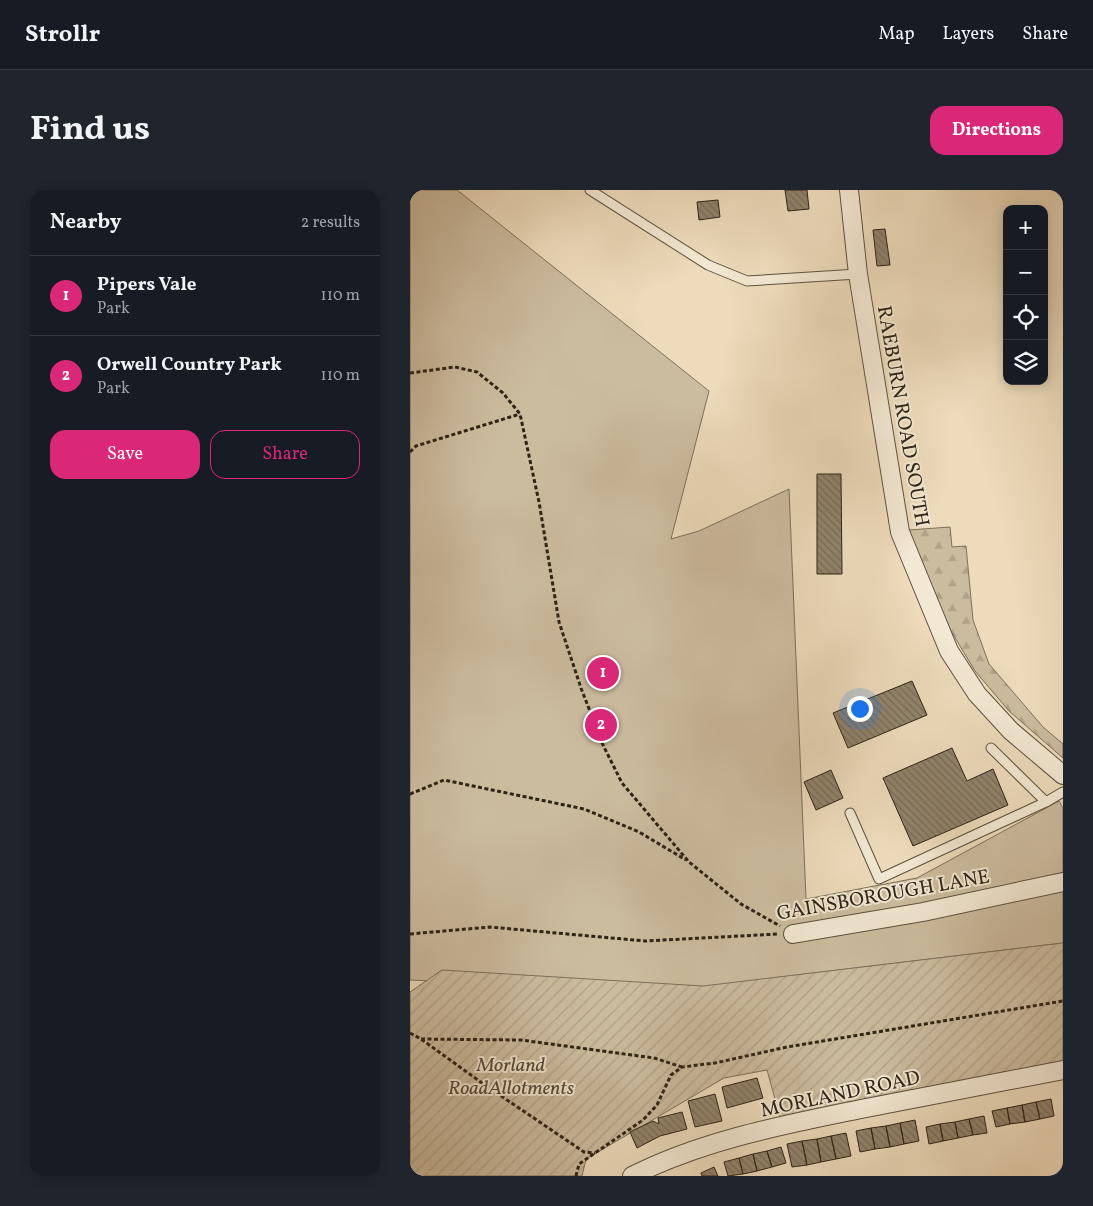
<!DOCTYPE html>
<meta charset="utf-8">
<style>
body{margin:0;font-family:Vollkorn,serif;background:#20242c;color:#f1f3f6}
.controls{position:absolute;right:15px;top:15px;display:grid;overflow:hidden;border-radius:10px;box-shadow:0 2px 12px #0003}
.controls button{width:45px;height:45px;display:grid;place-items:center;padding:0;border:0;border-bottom:1px solid #363941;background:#171b24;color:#f1f3f6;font:25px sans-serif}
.you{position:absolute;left:449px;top:518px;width:18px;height:18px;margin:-12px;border:4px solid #fff;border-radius:50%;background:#1a73e8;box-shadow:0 0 0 8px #1a73e833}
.badge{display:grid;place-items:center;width:32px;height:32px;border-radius:50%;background:#db2777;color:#fff;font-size:16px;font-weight:700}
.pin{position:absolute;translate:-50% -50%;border:2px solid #fff;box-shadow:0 1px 5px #0006}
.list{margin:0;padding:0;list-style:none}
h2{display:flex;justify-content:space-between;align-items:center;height:65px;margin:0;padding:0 20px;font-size:21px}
h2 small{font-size:16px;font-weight:400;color:#9ea1a6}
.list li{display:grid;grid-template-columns:32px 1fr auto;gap:15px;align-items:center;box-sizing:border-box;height:80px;padding:0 20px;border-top:1px solid #363941}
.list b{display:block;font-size:19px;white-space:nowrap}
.list p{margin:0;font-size:16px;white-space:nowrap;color:#9ea1a6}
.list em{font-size:16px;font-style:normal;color:#9ea1a6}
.actions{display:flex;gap:10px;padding:15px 20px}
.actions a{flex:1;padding:11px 0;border:1px solid #db2777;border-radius:15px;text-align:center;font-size:18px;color:#db2777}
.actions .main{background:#db2777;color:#fff}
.icon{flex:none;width:28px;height:28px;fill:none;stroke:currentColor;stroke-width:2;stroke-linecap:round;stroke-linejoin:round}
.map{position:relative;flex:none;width:653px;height:986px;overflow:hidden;border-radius:15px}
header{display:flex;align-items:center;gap:30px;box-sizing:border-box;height:70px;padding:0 25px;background:#171b24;border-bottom:1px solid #363941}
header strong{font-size:24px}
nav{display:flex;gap:28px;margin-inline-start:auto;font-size:18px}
.intro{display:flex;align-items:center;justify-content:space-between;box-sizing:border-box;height:120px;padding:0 30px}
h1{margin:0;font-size:35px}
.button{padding:12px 22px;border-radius:15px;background:#db2777;color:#fff;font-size:18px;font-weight:700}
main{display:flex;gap:30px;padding:0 30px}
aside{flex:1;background:#171b24;border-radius:15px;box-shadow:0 2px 12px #0003}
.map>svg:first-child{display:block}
.forest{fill:url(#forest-firs);stroke:#7c705a}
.park{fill:#ccbc9f;stroke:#7c705a}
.garden{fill:url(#garden-furrows);stroke:#7c705a}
.building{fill:url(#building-back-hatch);stroke:#2d2316}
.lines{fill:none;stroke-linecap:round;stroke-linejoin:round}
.lane-casing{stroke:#5d513f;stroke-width:11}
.street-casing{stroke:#5d513f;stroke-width:20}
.path{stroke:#2d2316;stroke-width:3;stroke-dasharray:4 2.5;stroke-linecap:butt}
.lane{stroke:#f3e8d3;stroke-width:9}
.street{stroke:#f3e8d3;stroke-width:18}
.labels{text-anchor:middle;stroke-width:4;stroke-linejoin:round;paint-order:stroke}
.street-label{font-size:20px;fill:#2d2316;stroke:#f3e8d3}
.park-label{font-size:20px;font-style:italic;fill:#554938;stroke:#f3e8d3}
</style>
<header>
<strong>Strollr</strong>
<nav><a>Map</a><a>Layers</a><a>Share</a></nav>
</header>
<div class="intro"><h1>Find us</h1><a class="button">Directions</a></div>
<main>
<aside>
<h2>Nearby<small>2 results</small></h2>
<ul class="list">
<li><span class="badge">1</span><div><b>Pipers Vale</b><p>Park</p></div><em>110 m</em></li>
<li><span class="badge">2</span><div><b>Orwell Country Park</b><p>Park</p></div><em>110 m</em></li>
</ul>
<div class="actions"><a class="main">Save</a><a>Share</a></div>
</aside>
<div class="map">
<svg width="653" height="986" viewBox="0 0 653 986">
<defs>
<pattern id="forest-firs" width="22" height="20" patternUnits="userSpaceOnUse" patternTransform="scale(1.25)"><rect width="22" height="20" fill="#ccbc9f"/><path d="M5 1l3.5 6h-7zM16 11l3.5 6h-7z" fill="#b0a188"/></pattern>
<pattern id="garden-furrows" width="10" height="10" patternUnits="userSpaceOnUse" patternTransform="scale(1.25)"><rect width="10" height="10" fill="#ccbc9f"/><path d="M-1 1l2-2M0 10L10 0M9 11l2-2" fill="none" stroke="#b0a188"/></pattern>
<pattern id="building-back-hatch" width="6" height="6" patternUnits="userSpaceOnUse" patternTransform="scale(1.25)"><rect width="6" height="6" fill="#91836c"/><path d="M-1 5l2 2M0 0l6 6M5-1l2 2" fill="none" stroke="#776b58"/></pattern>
</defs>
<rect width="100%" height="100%" fill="#eddbbb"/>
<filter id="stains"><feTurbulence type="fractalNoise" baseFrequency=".004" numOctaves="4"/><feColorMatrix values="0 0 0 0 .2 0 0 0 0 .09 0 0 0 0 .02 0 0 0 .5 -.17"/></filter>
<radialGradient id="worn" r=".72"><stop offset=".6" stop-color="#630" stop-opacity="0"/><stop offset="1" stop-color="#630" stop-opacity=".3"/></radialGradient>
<!-- forest -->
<path class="forest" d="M540 337 542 357 556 356 563 430 579 474 633 537 653 554V568L599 521 565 481 526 416 499 340Z"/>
<!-- park -->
<path class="park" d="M0 0H47L299 201 261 349 289 341 379 299 396 709 507 688 649 611 653 618V753L363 788 287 803 0 790Z"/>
<!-- garden -->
<path class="garden" d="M653 753V872L370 927 357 880 314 888 176 969 172 986H0V802L32 780 293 796Z"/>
<!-- building -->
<path class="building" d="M375 0H397L399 19 378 21Z
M308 10 310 27 289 30 287 12Z
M475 39 480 75 467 76 463 40Z
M407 284H431L432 384H407Z
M502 491 517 525 438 558 423 523Z
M542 558 557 591 583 579 598 615 503 656 473 588Z
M421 580 433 608 406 620 394 592Z
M347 888 353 908 317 918 312 897Z
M305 904 312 931 285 937 278 911Z
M641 909 644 926 630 929 626 912Z
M626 912 630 929 615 932 612 915Z
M612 915 615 932 600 934 597 918Z
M597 918 600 934 586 937 582 921Z
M272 922 277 939 250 946 227 958 220 942 243 931 249 934 248 928Z
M574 926 577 943 563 945 559 929Z
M559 929 563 945 548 948 545 932Z
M505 930 509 951 494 954 490 933Z
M545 932 548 948 533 951 530 934Z
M490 933 494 954 480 957 476 936Z
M530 934 533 951 519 954 516 937Z
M476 936 480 957 465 959 461 938Z
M461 938 465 959 450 962 446 941Z
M436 943 441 966 426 969 421 946Z
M421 946 426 969 411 972 407 949Z
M407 949 411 972 397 975 392 951Z
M392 951 397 975 382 977 377 954Z
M371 957 376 973 362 977 357 961Z
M357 961 362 977 347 981 343 964Z
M343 964 347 981 333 984 329 968Z
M329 968 333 984 318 986 314 972Z
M304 977 308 986H292L291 983Z"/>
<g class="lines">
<defs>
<path id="lane" d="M180 0 298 75 337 91 448 84
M581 558 636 612 653 602
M440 623 469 689 636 612"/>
<path id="street" d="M439 0 448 84 490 342 539 461 567 504 601 541 653 585
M383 744 513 722 653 692
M222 986C293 950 373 935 451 919 518 906 586 893 653 880"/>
</defs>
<!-- lane casing -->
<use href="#lane" class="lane-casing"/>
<!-- street casing -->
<use href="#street" class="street-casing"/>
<!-- path -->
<path class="path" d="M0 183 45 177 67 182 93 203 110 224 129 312 149 432 171 498 193 555 212 593 279 672 331 714 370 736
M0 262 6 256 110 224
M0 604 34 590 174 619 229 642 276 670
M0 744 80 737 235 751 368 744
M0 843 11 849 72 893 174 962 185 963
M11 849 111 850 244 868 272 877
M166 986 169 974 233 930 247 915 261 885 272 877 305 873 377 857 653 811"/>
<!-- lane -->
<use href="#lane" class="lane"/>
<!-- street -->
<use href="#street" class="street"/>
</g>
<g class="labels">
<!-- street labels -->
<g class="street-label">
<text transform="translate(494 226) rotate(80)" y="7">RAEBURN ROAD SOUTH</text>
<text transform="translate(473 704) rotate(-10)" y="7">GAINSBOROUGH LANE</text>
<text transform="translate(430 903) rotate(-12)" y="7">MORLAND ROAD</text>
</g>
<!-- park labels -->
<g class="park-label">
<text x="101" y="881">Morland<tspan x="101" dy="23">RoadAllotments</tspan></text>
</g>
</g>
<rect width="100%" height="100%" filter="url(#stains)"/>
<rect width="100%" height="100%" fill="url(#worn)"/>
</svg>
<div class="controls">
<button>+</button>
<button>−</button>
<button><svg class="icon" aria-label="locate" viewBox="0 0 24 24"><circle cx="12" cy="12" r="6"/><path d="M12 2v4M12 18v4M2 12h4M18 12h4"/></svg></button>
<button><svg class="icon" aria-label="layers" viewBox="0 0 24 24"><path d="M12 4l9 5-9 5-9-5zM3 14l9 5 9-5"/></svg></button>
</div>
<div class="you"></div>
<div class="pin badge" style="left:193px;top:483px">1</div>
<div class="pin badge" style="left:191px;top:535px">2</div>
</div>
</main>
